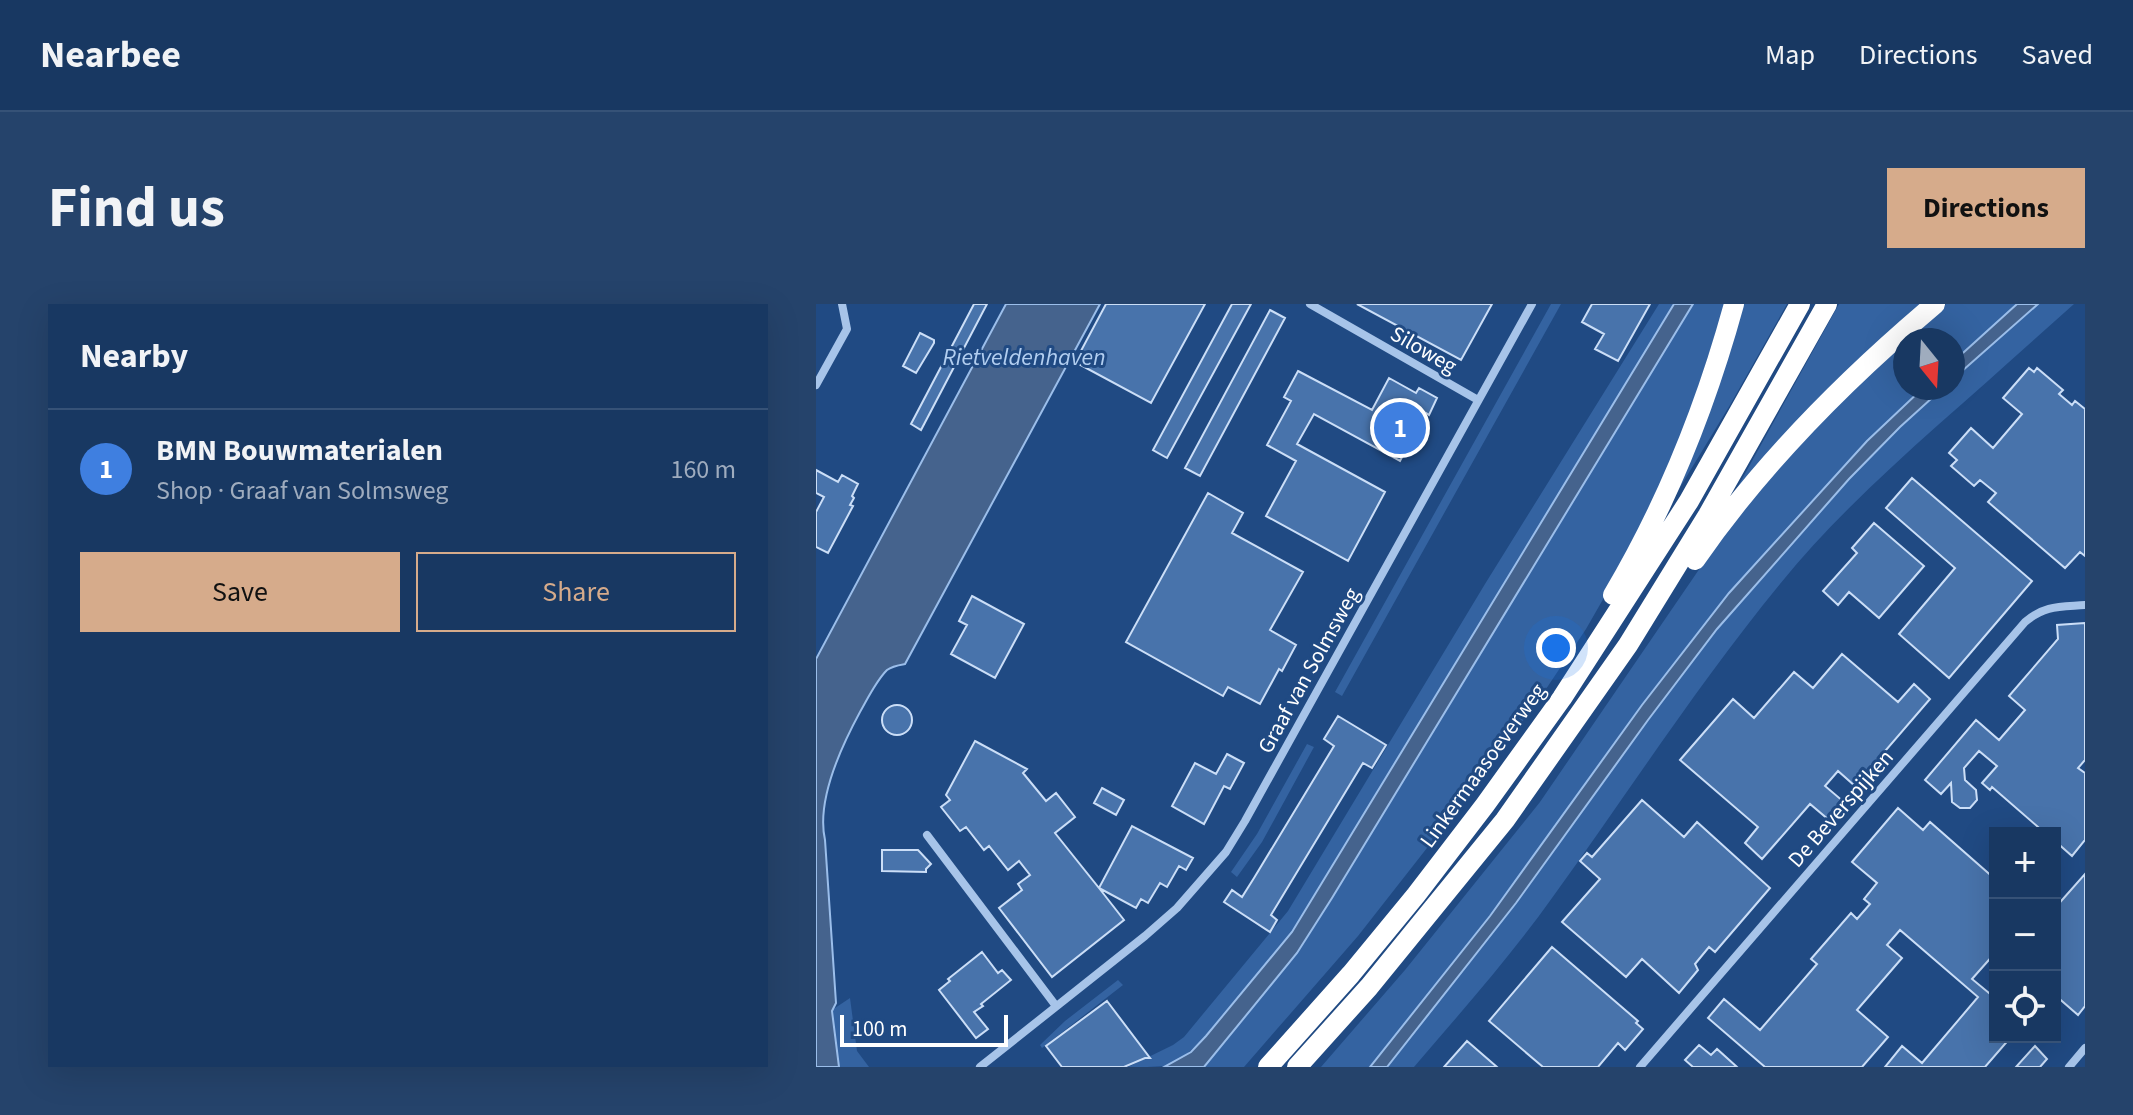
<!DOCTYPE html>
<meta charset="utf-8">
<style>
body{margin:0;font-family:"Source Sans 3",sans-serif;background:#25436b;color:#f1f3f6}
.controls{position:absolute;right:24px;bottom:24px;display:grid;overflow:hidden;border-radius:0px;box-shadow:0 8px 32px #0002}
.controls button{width:72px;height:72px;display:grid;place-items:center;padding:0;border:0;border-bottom:2px solid #365277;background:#183862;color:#f1f3f6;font:40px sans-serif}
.compass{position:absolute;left:1077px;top:24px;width:72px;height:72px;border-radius:50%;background:#183862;box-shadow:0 8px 32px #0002;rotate:162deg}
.scale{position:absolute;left:24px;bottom:20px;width:168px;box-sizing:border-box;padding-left:8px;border:4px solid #fff;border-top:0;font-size:22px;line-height:28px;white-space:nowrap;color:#fff;-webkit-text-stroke:6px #204a83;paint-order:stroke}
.you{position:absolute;left:740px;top:344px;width:28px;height:28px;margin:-20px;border:6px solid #fff;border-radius:50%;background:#1a73e8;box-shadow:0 0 0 12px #1a73e833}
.badge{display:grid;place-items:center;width:52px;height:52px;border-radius:50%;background:#d6ab8b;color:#fff;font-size:26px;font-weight:700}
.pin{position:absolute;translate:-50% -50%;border:4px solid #fff;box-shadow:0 2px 8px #0006}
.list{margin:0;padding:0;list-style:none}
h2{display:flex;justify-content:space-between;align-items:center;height:104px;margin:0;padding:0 32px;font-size:34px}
h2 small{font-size:26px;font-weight:400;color:#9facbe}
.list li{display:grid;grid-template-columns:52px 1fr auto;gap:24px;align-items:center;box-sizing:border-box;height:120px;padding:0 32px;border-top:2px solid #365277}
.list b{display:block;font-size:30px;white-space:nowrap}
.list p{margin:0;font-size:26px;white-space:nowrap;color:#9facbe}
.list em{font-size:26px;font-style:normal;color:#9facbe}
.actions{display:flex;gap:16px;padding:24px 32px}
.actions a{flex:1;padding:18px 0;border:2px solid #d6ab8b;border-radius:0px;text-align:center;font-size:28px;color:#d6ab8b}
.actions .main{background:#d6ab8b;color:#111}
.icon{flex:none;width:44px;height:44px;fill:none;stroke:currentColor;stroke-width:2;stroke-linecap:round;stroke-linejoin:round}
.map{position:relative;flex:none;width:1269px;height:763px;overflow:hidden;border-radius:0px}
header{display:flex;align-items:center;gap:48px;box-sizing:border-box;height:112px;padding:0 40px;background:#183862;border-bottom:2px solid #365277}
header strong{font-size:38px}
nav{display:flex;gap:44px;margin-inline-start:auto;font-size:28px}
.intro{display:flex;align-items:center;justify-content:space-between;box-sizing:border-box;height:192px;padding:0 48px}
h1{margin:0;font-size:56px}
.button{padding:20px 36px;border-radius:0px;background:#d6ab8b;color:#111;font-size:28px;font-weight:700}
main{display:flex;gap:48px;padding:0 48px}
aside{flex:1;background:#183862;border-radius:0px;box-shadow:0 8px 32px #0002}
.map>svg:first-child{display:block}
.green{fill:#3463a1}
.water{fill:#45638d;stroke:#9bbeea;stroke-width:2}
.building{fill:#4873ab;stroke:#cbdef7;stroke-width:2}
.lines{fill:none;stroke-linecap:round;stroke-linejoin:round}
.street{stroke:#a7c4e9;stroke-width:8}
.highway{stroke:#fff;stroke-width:20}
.labels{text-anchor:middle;stroke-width:6;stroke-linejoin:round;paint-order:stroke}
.street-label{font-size:22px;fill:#fff;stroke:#204a83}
.water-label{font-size:24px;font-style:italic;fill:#b2cef0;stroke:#204a83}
</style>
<header>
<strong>Nearbee</strong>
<nav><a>Map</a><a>Directions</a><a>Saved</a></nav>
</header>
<div class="intro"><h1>Find us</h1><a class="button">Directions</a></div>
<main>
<aside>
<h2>Nearby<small></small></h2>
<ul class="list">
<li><span class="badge" style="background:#3f7fe0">1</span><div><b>BMN Bouwmaterialen</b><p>Shop · Graaf van Solmsweg</p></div><em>160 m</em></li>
</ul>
<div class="actions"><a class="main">Save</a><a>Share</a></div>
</aside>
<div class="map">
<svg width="1269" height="763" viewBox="0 0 1269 763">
<rect width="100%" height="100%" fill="#204a83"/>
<!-- green -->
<path class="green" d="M735 0H745L526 392 519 388Z
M843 0H858L476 628C453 657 381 755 350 762 338 763 324 763 312 763L357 741 368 733 472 607 669 280Z
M877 0H909L867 129 813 250 770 325 730 385 658 484 542 632 428 763H388L481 649 516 594Z
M921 0H971L914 101 832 236Z
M1023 0H1113L900 222Z
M1130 0H1201L1137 58V36H1089Z
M1222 0H1258C1213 40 1168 81 1122 121 1066 171 1011 222 964 280 882 380 812 489 736 594 694 653 645 708 598 763H571L700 599 832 416 901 325 1033 175 1084 123 1127 84H1137V75Z
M1089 36V84H1107L1051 137 913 289 826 401 674 612 554 763H505L589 666 724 498 910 226 1002 118Z
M491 440 498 443 446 538 421 573 415 568 441 530Z
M302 676 307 681 226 744 224 741 249 717Z
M34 694 41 747 53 763H23L16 706Z"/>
<!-- water -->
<path class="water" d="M190 0H284L89 360C83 361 76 362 71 366 60 377 52 394 44 408 25 443 0 496 9 536L20 699 16 707 23 763H0V355Z
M858 0H877L516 594 481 649 388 763H348L375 748 390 732 476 628Z
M1201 0H1222L1137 75V58Z
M1107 84H1127L1084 123 1033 175 901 325 832 416 700 599 571 763H554L674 612 826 401 913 289 1051 137Z"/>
<!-- building -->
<path class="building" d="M158 0H171L105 126 95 120Z
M290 0H389L335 99 259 58Z
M416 0H435L351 154 337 146Z
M541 0H676L645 56Z
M776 0H834L802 57 779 45 788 30 766 18Z
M454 6 469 14 384 172 369 164Z
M104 29 118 36V39L100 69 87 62Z
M1213 64 1218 68 1221 64 1247 86 1243 90 1256 101 1259 97 1269 105V252L1264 248 1249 264 1172 198 1180 189 1164 176 1158 182 1135 162 1141 156 1133 149 1155 124 1177 144 1206 110 1187 94Z
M482 67 556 106 573 74 600 89 603 84 621 94 613 111 610 109 584 157 498 110 481 140 569 188 532 257 450 212 480 157 451 141 475 97 468 93Z
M0 166 22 178 26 171 42 180 36 192 38 194 34 201 37 202 12 249 0 243V208L8 193 0 189Z
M1096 174 1216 277 1133 374 1083 330 1139 264 1070 204Z
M392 189 427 209 416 229 487 268 454 326 480 341 466 367 463 365 444 400 412 383 407 392 310 338Z
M1058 219 1108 262 1063 314 1033 288 1022 301 1007 287 1041 249 1036 244Z
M156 292 208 320 179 374 135 350 151 321 143 317Z
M1269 319V456L1262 464 1269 469V536L1256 552 1239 537V529H1229L1176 483 1174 486 1166 479 1181 462 1163 447 1148 464 1149 476 1160 486 1161 496 1154 504H1144L1136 498 1135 479 1125 490 1109 476 1160 416 1183 436 1209 406 1193 392 1242 335 1241 321Z
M1026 350 1082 398 1098 380 1114 395 1039 482 1022 467 1009 482 1028 498 1013 516 994 500 946 555 929 539 942 523 864 456 917 395 938 414 978 368 997 384Z
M66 416a15 15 0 1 1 30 0a15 15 0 1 1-30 0Z
M522 412 570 441 556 464 547 459 455 611 461 616 454 628 408 598 416 586 426 593 438 574 518 442 508 435Z
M159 437 211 465 207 469 230 497 240 489 259 513 239 529 283 584 316 522 377 554 370 566 363 562 351 583 344 579 332 599 325 595 320 604 283 584 308 616 236 673 183 604 206 586 202 580 214 571 203 557 192 566 173 542 168 546 150 523 144 527 125 503 134 496 130 491Z
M411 450 428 459 414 485 408 482 388 520 356 502 379 459 400 470Z
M286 484 308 496 300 511 278 499Z
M826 496 868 533 881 518 954 584 899 648 893 643 879 660 882 666 863 689 826 655 810 673 746 618 784 575 764 557 771 549 776 553Z
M1082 504 1107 526 1114 518 1179 575V649L1156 675 1179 694V733H1195L1169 763H1069L1086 742 1106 759 1162 693 1084 626 1071 641 1086 654 1041 706 1072 733 1046 763H949L892 714 908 695 944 726 1001 660 995 655 1035 609 1041 615 1054 600 1048 595 1061 579 1036 558Z
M66 546H102L115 560 110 565V568L66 567Z
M1269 570V702L1262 711 1239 691V604Z
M736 643 822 717 820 719 827 725 809 746 802 739 782 763H727L673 717Z
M166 648 182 669 186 666 195 676 165 700 167 702 158 708 172 725 160 734 123 686 134 677 132 675Z
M291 697 334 754H329L308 763H246L230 742Z
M651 737 681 763H628Z
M883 741 895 751 901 745 921 763H877L869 756Z
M1219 742 1231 755 1224 763H1200Z"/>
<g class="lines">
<!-- street -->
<path class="street" d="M494 0 662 96
M0 81 31 25 26 0
M111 531 240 702
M164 763 329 632 361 604 410 548 429 517 716 0
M824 763 1209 318C1229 301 1244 303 1269 301
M1253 763 1269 744"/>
<!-- highway -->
<path class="highway" d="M879 256C946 159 1029 76 1119 0
M797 291C851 200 890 102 918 0
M452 763 535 670 600 591 669 501 746 394 873 197 984 0
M481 763 553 683 689 516 812 341 892 211 1011 0"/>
</g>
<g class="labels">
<!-- street labels -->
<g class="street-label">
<text transform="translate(608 45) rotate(30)" y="8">Siloweg</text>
<text transform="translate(492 366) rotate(-61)" y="8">Graaf van Solmsweg</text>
<text transform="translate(666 461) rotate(-54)" y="8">Linkermaasoeverweg</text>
<text transform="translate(1024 504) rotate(-49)" y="8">De Beverspijken</text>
</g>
<!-- water labels -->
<g class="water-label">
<text x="208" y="61">Rietveldenhaven</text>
</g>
</g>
</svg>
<div class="controls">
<button>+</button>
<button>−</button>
<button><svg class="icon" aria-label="locate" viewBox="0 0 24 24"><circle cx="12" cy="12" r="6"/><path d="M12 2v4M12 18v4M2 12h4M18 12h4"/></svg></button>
</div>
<svg class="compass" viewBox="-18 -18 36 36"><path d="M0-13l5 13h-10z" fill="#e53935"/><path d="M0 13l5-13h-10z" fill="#9facbe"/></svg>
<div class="scale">100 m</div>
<div class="you"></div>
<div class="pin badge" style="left:584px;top:124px;background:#3f7fe0">1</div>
</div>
</main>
